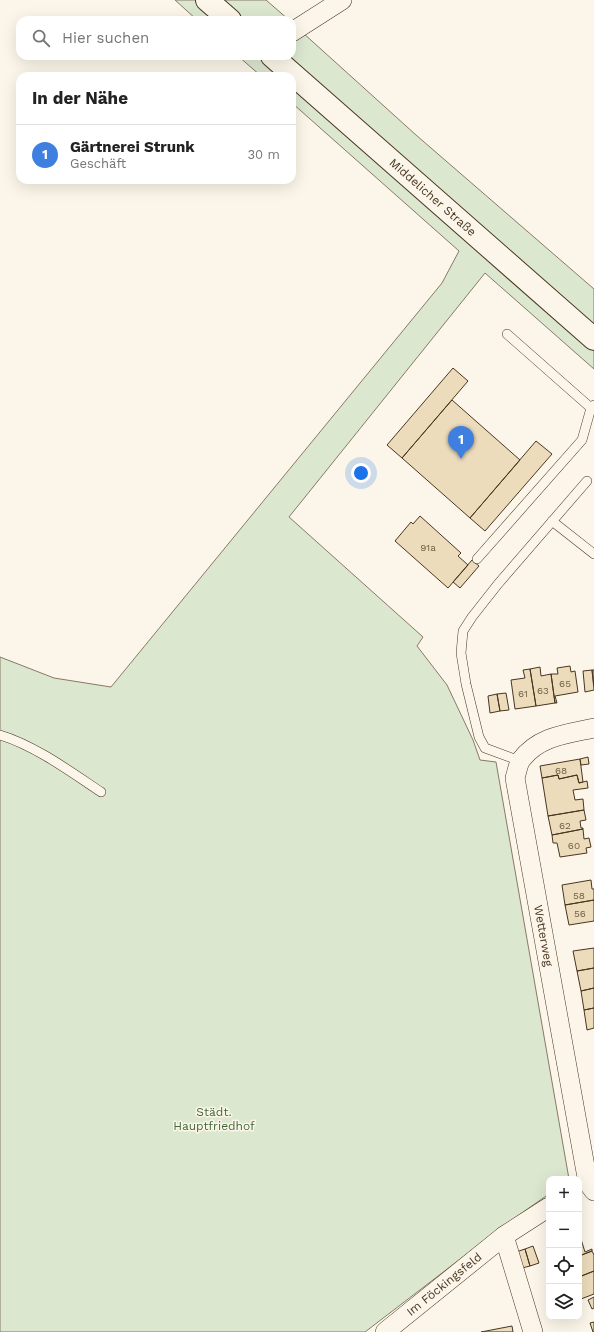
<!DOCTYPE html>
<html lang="de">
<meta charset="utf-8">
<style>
body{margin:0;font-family:"Work Sans",sans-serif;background:#f6f6f6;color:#222}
.controls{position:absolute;right:12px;bottom:12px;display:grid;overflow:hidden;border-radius:8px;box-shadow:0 4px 16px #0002}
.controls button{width:36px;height:36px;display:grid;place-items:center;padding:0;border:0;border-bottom:1px solid #e0e0e0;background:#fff;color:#222;font:20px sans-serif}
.you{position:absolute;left:361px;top:473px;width:14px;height:14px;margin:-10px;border:3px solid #fff;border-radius:50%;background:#1a73e8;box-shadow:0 0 0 6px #1a73e833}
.badge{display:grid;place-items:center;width:26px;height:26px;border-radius:50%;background:#c62828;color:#fff;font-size:13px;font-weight:700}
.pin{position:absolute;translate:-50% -33px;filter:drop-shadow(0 1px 2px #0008)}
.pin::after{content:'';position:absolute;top:21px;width:14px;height:12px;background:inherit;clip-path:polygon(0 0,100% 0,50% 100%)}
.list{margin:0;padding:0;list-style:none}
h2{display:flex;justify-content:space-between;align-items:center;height:52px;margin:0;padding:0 16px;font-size:17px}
h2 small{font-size:13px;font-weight:400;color:#767676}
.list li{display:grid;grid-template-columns:26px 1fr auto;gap:12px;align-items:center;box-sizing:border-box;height:60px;padding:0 16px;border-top:1px solid #e0e0e0}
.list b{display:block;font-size:15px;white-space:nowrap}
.list p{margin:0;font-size:13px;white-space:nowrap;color:#767676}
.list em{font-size:13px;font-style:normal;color:#767676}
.icon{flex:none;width:22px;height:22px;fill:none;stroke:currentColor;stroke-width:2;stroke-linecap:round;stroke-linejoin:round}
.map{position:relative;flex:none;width:594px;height:1332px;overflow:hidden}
.search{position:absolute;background:#fff;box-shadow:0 4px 16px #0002;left:16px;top:16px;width:280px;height:44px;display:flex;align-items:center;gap:10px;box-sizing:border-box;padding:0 14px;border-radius:12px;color:#767676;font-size:15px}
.panel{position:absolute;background:#fff;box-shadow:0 4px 16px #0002;left:16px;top:72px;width:280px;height:112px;border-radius:12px}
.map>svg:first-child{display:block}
.green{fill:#dce7d0;stroke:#887966}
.building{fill:#ecdcbc;stroke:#4a3520}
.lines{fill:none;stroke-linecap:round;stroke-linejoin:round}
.service-casing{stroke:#4a3520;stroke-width:10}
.minor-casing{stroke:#4a3520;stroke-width:20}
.tertiary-casing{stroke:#4a3520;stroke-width:24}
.service{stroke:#fbf6e9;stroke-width:9}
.minor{stroke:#fbf6e9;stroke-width:19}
.tertiary{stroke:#fbf6e9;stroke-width:22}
.labels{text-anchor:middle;stroke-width:3;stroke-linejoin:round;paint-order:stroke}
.number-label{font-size:10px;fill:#725f47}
.street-label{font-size:12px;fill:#4a3520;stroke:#fbf6e9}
.park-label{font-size:12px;fill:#436837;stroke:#fbf6e9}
</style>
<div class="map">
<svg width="594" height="1332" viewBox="0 0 594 1332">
<rect width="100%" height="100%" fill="#fbf6e9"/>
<!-- green -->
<path class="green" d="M175 0H266L289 20H197Z
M292 23 416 135 594 289V369L485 273 289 517 423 637 417 646 447 685 473 740 480 760 496 762 569 1179H549V1194L506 1224 365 1332H0V657L54 678 111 687 442 283 459 251 292 103V76H261L238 56H292Z"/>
<!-- building -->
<path class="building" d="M453 368 468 381 402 458 387 445Z
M452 400 520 460 470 518 402 458Z
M536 441 552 454 485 531 470 518Z
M420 516 461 553 458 556 468 565 448 588 395 541 411 522 413 524Z
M472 560 479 566 460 588 453 582Z
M570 666 571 672 575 671 578 692 555 696 557 703H555L551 674H558L557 668Z
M540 667 541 676 551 674 555 703 536 706 530 669Z
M530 669 536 706 515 709 511 680 525 678 523 670Z
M592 670H594V686Z
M592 670 594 690 585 692 583 671Z
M506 693 509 710 500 711 497 694Z
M497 694 500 711 490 713 488 696Z
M588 757 589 764 581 765 580 759Z
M580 759 583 782 579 783 577 775 559 779 558 775 542 778 540 766Z
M558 775 559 779 577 775 579 783 587 781 588 788 573 790 575 800 583 799 584 810 548 816 542 778Z
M584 810 586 820 580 821 581 828H583V829L552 835 548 816Z
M583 829 584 839 589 838 591 847 586 848 587 853 560 857 557 843H553L552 835Z
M591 880 592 889H594V900L565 905 562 885Z
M594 900V921L569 925 565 905Z
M594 948V968L577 971 573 951Z
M594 968V988L581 991 577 971Z
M594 988V1008L584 1010 581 991Z
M594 1008V1028L587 1030 584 1010Z
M579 1233 585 1252 592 1249V1251L579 1256Z
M533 1246 539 1263 530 1266 525 1249Z
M525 1249 530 1266 522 1268 516 1252Z
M592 1251 594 1255V1271L579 1277V1256Z
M594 1271V1294L581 1299 579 1293V1277Z
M594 1297V1308L592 1309 588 1300Z
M594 1322V1332H593L590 1323Z
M512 1326 513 1332H481Z"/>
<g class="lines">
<defs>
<path id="service" d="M507 334 591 408 594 405
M552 521 594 554
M477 559 582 440 591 408
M0 735C34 745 71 772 101 792
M520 761 485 748 479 737 466 684 461 653 463 631 472 617 498 584 587 481"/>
<g id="minor">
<path d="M292 32 342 0"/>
<path id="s1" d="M594 728C567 734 539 736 521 760 518 764 517 772 515 778L588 1183 594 1191"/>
<path d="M504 1236 533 1332"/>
<path id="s2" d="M385 1332 504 1236 549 1207"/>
</g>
<g id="tertiary">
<path d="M207 0 230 20"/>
<path id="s3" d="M272 56 594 339"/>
</g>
</defs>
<!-- service casing -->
<use href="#service" class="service-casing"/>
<!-- minor casing -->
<use href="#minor" class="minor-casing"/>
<!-- tertiary casing -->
<use href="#tertiary" class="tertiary-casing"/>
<!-- service -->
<use href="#service" class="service"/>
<!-- minor -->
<use href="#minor" class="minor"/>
<!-- tertiary -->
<use href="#tertiary" class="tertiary"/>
</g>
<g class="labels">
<!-- number labels -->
<g class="number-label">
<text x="428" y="551">91a</text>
<text x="565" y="687">65</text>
<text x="543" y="694">63</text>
<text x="523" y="697">61</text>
<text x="561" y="774">68</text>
<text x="565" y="829">62</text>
<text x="574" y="849">60</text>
<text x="579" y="899">58</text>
<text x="580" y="917">56</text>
</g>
<!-- street labels -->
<g class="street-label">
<text dy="4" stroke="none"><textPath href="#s3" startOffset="214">Middelicher Straße</textPath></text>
<text dy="4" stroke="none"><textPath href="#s1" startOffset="261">Wetterweg</textPath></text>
<text dy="4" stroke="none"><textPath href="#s2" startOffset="76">Im Föckingsfeld</textPath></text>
</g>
<!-- park labels -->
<g class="park-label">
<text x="214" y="1116">Städt.<tspan x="214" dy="14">Hauptfriedhof</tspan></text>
</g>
</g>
</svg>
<div class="controls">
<button>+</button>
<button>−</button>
<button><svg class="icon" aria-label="locate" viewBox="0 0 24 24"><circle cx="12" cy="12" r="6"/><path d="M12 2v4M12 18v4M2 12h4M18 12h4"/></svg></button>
<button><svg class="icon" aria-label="layers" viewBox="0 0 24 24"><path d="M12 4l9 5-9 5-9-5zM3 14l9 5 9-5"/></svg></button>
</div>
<div class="you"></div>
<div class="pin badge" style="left:461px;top:459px;background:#3f7fe0">1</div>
<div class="search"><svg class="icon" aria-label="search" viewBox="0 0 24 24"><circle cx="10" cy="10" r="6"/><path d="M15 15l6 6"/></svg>Hier suchen</div>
<section class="panel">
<h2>In der Nähe<small></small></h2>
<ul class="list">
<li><span class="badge" style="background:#3f7fe0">1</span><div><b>Gärtnerei Strunk</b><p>Geschäft</p></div><em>30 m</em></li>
</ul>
</section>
</div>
